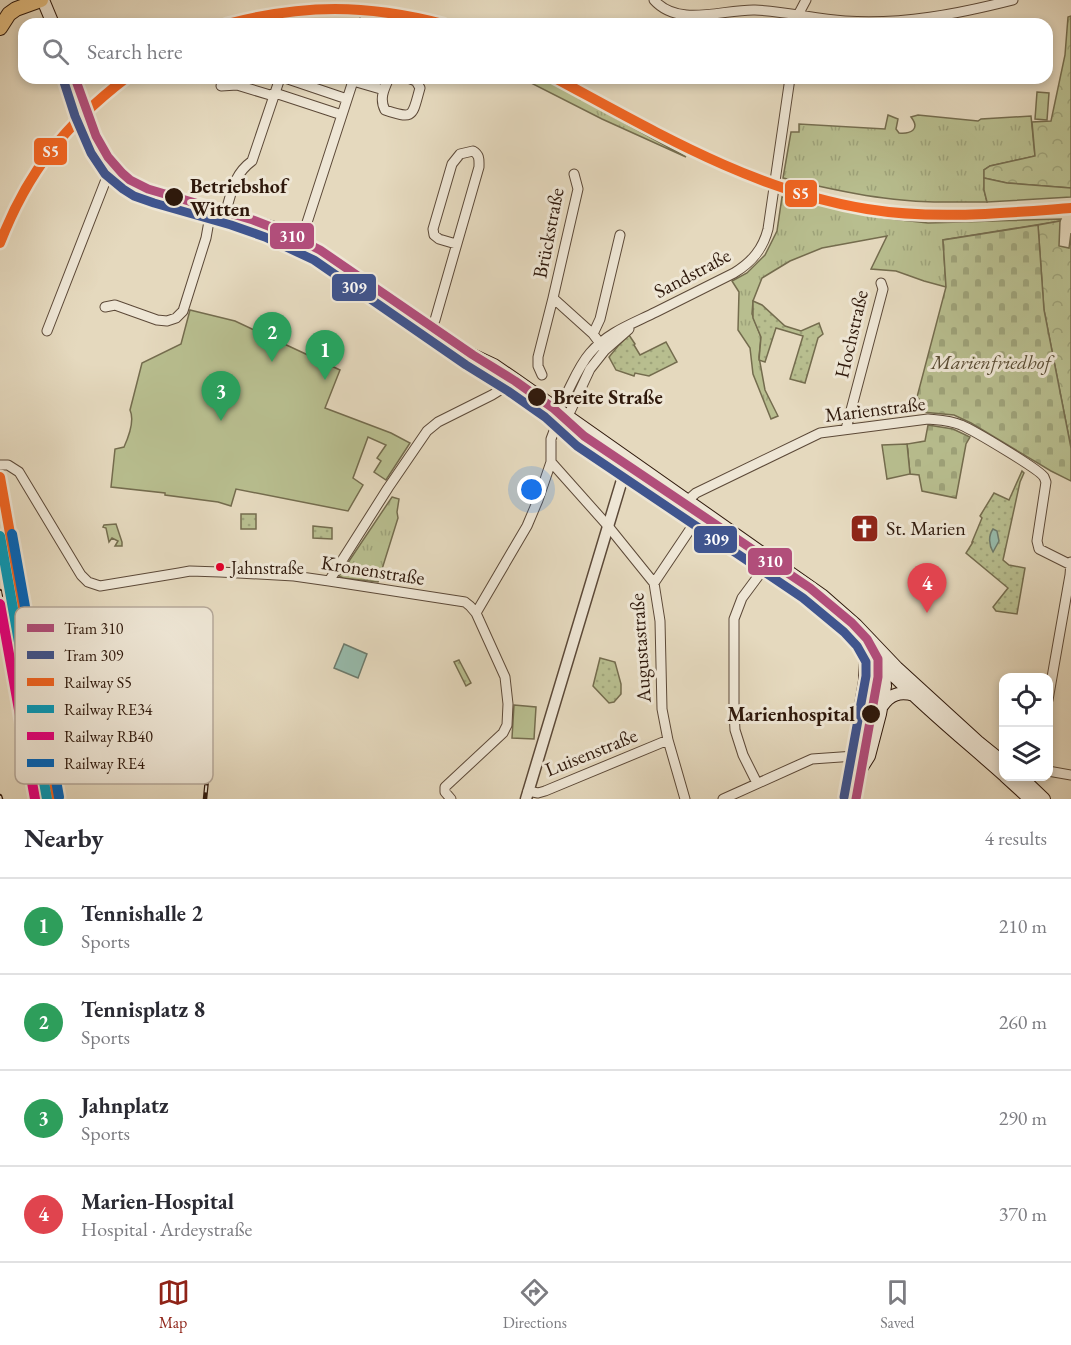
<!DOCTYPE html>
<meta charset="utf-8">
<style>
body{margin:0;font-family:"EB Garamond",serif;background:#f2f2f3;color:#2b2b33}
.controls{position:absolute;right:18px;bottom:18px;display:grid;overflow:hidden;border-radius:12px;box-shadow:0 3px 9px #0003}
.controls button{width:54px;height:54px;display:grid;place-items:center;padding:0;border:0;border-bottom:2px solid #e1e1e2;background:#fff;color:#2b2b33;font:30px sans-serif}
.you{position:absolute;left:532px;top:490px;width:21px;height:21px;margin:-15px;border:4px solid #fff;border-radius:50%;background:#1a73e8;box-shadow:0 0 0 9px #1a73e833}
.badge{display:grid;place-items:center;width:39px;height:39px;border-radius:50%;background:#8f2418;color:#fff;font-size:20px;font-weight:700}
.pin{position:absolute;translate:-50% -50px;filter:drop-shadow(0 2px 3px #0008)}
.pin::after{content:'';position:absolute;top:32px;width:21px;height:18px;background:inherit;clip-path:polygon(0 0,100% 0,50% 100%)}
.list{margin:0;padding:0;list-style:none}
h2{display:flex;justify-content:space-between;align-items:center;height:78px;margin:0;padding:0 24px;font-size:26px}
h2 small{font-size:20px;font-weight:400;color:#7c7c81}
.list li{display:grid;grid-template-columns:39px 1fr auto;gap:18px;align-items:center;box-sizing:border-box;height:96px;padding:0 24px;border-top:2px solid #e1e1e2}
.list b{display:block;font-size:22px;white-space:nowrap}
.list p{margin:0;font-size:20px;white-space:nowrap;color:#7c7c81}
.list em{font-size:20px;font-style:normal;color:#7c7c81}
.icon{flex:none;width:33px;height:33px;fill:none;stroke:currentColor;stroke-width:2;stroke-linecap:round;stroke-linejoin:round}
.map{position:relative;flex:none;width:1071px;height:799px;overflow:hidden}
.search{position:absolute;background:#fff;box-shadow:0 3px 9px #0003;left:18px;right:18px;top:18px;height:66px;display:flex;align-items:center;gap:15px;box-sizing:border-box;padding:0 21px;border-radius:18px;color:#7c7c81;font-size:22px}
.sheet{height:462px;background:#fff}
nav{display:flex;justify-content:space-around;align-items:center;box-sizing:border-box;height:84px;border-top:2px solid #e1e1e2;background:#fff;font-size:16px;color:#7c7c81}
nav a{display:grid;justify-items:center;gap:3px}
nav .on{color:#8f2418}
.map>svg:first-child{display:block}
.grass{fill:url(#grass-tufts);stroke:#746c4e;stroke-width:1.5}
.forest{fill:url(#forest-crowns);stroke:#746c4e;stroke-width:1.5}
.cemetery{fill:url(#cemetery-stones);stroke:#746c4e;stroke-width:1.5}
.park{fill:url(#park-dots);stroke:#746c4e;stroke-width:1.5}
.garden{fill:#b8be8f;stroke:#746c4e;stroke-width:1.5}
.water{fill:#97bbac;stroke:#6d7a6c;stroke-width:1.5}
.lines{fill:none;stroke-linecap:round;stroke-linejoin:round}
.minor-casing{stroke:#5c4938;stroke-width:11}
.tertiary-casing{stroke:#5c4938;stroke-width:13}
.secondary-casing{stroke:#2f190c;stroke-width:14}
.primary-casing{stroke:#2f190c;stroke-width:16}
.minor{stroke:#eee6d5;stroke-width:9}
.tertiary{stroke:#eee6d5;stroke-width:10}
.secondary{stroke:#eee6d5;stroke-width:12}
.primary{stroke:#e2bc7f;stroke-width:14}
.rail-casing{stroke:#2f190c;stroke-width:4.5}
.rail{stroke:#eee6d5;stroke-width:2;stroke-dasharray:7;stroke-linecap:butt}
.rail-1-casing{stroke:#eee6d5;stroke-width:15}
.rail-2-casing{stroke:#eee6d5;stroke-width:15}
.rail-3-casing{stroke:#eee6d5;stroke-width:15}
.rail-4-casing{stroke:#eee6d5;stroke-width:15}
.rail-1{stroke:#f26522;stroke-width:10}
.rail-2{stroke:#059bbb;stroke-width:10}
.rail-3{stroke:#e5007d;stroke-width:10}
.rail-4{stroke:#0065bd;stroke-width:10}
.tram-1-casing{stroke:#eee6d5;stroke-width:14}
.tram-2-casing{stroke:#eee6d5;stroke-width:14}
.tram-1{stroke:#b14e7a;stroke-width:9}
.tram-2{stroke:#40558e;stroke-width:9}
.stop-dot{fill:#2f190c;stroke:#eee6d5;stroke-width:2}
.bus-dot{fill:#e4002b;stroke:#eee6d5;stroke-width:2}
.labels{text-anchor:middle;stroke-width:6;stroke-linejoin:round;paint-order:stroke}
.bus-label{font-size:18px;fill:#2f190c;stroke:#eee6d5;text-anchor:start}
.stop-label{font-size:20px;font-weight:bold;fill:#2f190c;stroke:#eee6d5;text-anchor:start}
.street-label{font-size:20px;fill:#2f190c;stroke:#eee6d5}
.park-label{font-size:20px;font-style:italic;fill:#584b33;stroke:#eee6d5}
.poi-label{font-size:20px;fill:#2f190c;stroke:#eee6d5;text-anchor:start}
.key{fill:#eee6d5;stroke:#b5a899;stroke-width:1.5}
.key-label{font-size:16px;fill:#2f190c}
.line-badge{stroke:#eee6d5;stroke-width:2}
.badge-label{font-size:16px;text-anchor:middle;font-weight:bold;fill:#fff}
</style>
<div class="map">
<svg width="1071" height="799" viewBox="0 0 1071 799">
<defs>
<pattern id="grass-tufts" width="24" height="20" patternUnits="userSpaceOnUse" patternTransform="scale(1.5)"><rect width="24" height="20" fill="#b8be8f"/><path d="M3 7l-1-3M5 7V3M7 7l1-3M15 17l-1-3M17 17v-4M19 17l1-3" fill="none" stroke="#9ea37a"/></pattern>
<pattern id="forest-crowns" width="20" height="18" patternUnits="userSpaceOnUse" patternTransform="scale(1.5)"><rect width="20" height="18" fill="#b8be8f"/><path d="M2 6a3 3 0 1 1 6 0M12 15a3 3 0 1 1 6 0" fill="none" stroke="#9ea37a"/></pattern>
<pattern id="cemetery-stones" width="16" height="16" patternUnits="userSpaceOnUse" patternTransform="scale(1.5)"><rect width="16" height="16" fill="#b8be8f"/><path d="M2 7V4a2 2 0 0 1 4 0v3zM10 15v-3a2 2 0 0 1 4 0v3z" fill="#9ea37a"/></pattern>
<pattern id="park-dots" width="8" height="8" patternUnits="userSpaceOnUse" patternTransform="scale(1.5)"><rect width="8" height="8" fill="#b8be8f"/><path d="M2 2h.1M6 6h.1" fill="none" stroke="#9ea37a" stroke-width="1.8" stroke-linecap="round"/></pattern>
</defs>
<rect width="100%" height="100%" fill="#e5d9be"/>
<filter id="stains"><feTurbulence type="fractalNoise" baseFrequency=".00333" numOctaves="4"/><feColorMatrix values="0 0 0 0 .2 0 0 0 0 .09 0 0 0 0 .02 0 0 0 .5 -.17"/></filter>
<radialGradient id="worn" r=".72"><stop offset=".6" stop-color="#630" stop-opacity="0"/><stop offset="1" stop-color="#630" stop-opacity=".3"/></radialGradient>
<!-- grass -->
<path class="grass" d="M528 78H544L686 157 602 119 531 83Z
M888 115 898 119 896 129 899 133C910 134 921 130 911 117L918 115 978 121 981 119 1031 116 1035 156 990 166 984 170V190L987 202C952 202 918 203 884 198 850 194 817 186 783 178L791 132H799V124L885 129Z
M782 197 883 218 928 223 1061 219 1060 221 943 240 946 287 924 281 896 271 871 269 887 236 822 248 790 261 762 278 753 301 752 314 761 337 759 357 765 390 778 416 771 419 753 374 750 348 738 330 739 292 732 281 747 273 765 255 777 231Z
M392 497 399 499 397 512 398 518 378 582 343 578 339 576Z
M116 524 122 542V546H115L118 541 112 538 109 542 106 528 103 527 104 525Z"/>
<!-- forest -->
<path class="forest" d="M1071 16V188L1007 183 984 178V170L990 166 1035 156 1032 122 1051 121 1065 55 1068 17Z
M1060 221 1059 246 1069 248 1071 233V448L1044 310 1038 225Z"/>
<!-- cemetery -->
<path class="cemetery" d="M1038 225 1044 310 1071 448V481L1051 471 971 423 954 415 922 412 919 399 917 397 946 287 943 240Z
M928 425 953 429 970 437 966 444 956 498 922 491 919 475 910 474 907 444 925 441Z"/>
<!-- park -->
<path class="park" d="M753 301 762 305 785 326 801 331 819 323 823 334 818 338 805 383 790 379 803 336 776 328 765 362 759 360 761 337 753 318Z
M629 335 635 344 634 345 640 355 666 342 677 362 649 376 635 373 634 376 616 370 609 357 618 346Z
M1022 471 1024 473 1020 482 1003 560 1009 565 1025 568 1017 614 996 611 993 607 1008 588 966 553 973 542H972L982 518 980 516 994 493 1009 500Z
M241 514H256V529H241Z
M313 526 332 528V539L313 538Z
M600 658 615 662 621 684V694L614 702 609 703 593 686Z
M459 660 471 683 466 686 454 662Z"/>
<!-- garden -->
<path class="garden" d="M1037 92 1049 93 1047 120 1035 119Z
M984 178 1007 183 1071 188V197L987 202 984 190Z
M190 310 235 321 340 370 325 408 391 433 410 443 386 480 374 472 381 461 377 458 386 445 368 437 353 478 363 485 348 511 236 489 231 506 218 502 165 495V493L111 487 115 449 124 447C129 436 135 421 130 410L142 363 181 344Z
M907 444 910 474 887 479 882 445Z
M514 705 536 707 534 739 512 738Z"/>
<!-- water -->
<path class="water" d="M993 529 997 531 999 541 993 552C989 545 988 536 993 529Z
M344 644 367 654 358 678 334 668Z"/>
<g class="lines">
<defs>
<path id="minor" d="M654 0C679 28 723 9 755 10 785 11 815 19 845 21 902 25 958 14 1013 0
M364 24 365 18
M797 24 798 15 806 0
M285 78 347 99
M389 78C384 89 379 99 385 110 415 120 412 116 420 88L416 81 408 78
M353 81 384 90
M221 86 237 85 270 95 275 93 342 115
M574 174 578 189 553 298 593 334 605 350
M225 214C232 192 233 175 252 161L280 78
M301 241 354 78
M105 307 115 305 157 320 167 321 176 318 183 311 206 238 211 210
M430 328 435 320 479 167C479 160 480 155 473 151L460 154 452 164 433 229 434 235 439 239 456 244
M47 331 107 177 115 169
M593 334 600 319 620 235
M542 375 538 366V357L553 298
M558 409C570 391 576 369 590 353 608 332 632 324 656 312 682 299 708 286 734 273 752 262 763 249 768 229L790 78
M568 416 590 369 605 350 629 329
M846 429 883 289 881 283
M551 462 608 526 654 583 660 621 662 709 668 740 685 799
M1 465H8L19 472 81 575 88 582 100 586 179 573 190 571 220 572 294 576 329 581 465 602 470 606 476 613 505 677 508 704 507 725 503 733 445 787V792L451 799
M681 501 688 500 696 493 820 433 928 419C939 420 950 420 961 425 973 430 1039 469 1044 477 1045 479 1045 480 1046 482L1037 541 1039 549 1071 565
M329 581 388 488 427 431 438 422 492 395 505 387
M654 583 691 528
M476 613 527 526 538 500 551 462V439L557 423
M1048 700 1070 575 1071 562
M1048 771 1071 775
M757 783 743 755 735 730 734 712V619L742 598 765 567
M528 791 538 793 545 791 668 740
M723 799 812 759 855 756"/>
<path id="tertiary" d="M526 799 625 470"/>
<path id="secondary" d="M43 0 53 24
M72 78C87 121 101 170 146 190L274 228 301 241 333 260 462 350 494 365 516 380 823 596 856 625 897 668 978 742 1004 763
M469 357 488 376 544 413 611 462 674 502 756 561 781 576
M803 591C837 617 867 649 897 679 931 713 968 743 1004 775
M859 644 866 662 865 681
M882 706C890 694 900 691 914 695
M859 772 869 756 880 714 885 686 883 664
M1005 776 1030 799
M1020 776 1044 799
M855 799 859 772 855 756 856 744 860 711 865 681 872 673 884 665"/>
<path id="primary" d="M0 28 9 14 16 9 41 0"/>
</defs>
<!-- minor casing -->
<use href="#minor" class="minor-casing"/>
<!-- tertiary casing -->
<use href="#tertiary" class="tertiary-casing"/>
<!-- secondary casing -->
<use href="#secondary" class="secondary-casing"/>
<!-- primary casing -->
<use href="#primary" class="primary-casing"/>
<!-- minor -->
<use href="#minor" class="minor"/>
<!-- tertiary -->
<use href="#tertiary" class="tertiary"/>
<!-- secondary -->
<use href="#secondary" class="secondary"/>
<!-- primary -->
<use href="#primary" class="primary"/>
<defs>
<path id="rail" d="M0 591 37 799
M187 633 207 756V779L205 799
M0 796 1 799"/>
</defs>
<!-- rail casing -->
<use href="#rail" class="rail-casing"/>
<!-- rail -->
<use href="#rail" class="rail"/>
<defs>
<path id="rail-1" d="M227 24C304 4 366 4 443 24
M555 78C654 131 754 191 867 209 934 220 1004 213 1071 208
M0 243C28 171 65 125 126 78
M0 477 57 799"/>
<path id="rail-2" d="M0 536 47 799"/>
<path id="rail-3" d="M0 604 35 799"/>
<path id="rail-4" d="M12 534 59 797"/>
</defs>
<!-- rail-1 casing -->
<use href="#rail-1" class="rail-1-casing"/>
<!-- rail-2 casing -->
<use href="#rail-2" class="rail-2-casing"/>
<!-- rail-3 casing -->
<use href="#rail-3" class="rail-3-casing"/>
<!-- rail-4 casing -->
<use href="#rail-4" class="rail-4-casing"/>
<!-- rail-1 -->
<use href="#rail-1" class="rail-1"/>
<!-- rail-2 -->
<use href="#rail-2" class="rail-2"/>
<!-- rail-3 -->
<use href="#rail-3" class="rail-3"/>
<!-- rail-4 -->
<use href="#rail-4" class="rail-4"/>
<defs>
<path id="tram-1" d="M75 78 96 136 108 157 122 173 130 180 148 189 253 220 284 232 320 250 473 355 515 381 553 408 584 436 810 588 852 623 867 639 878 659V677L856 799"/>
<path id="tram-2" d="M64 82 75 116 91 153 105 174 123 189 134 196 154 203 231 225 265 237 314 260 466 365 508 391 545 417 577 446 803 598 844 632 857 646 866 662V676L844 797"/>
</defs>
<!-- tram-1 casing -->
<use href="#tram-1" class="tram-1-casing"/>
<!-- tram-2 casing -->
<use href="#tram-2" class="tram-2-casing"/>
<!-- tram-1 -->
<use href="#tram-1" class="tram-1"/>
<!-- tram-2 -->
<use href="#tram-2" class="tram-2"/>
</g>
<!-- icons -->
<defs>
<symbol id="church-square" viewBox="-11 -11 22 22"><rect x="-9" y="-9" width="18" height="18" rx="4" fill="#8f2418" stroke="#eee6d5"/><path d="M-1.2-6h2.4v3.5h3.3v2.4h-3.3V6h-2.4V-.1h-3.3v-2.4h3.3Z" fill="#fff"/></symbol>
</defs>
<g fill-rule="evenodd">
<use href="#church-square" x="848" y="512" width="33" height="33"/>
</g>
<!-- markers -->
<g class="stop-dot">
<circle cx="174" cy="197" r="10"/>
<circle cx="537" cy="397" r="10"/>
<circle cx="871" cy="714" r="10"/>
</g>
<circle class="bus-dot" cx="220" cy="567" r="5"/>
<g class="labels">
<!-- bus labels -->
<g class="bus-label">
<text x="231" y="574">Jahnstraße</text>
</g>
<!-- stop labels -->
<g class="stop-label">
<text x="190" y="193">Betriebshof<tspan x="190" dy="23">Witten</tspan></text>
<text x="553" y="404">Breite Straße</text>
<text x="855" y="721" text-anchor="end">Marienhospital</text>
</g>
<!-- street labels -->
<g class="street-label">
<text transform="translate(548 233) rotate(-79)" y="7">Brückstraße</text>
<text transform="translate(692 273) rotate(-28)" y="7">Sandstraße</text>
<text transform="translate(851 334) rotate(-77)" y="7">Hochstraße</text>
<text transform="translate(875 409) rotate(-7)" y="7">Marienstraße</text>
<text transform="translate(373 570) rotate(9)" y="7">Kronenstraße</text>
<text transform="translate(640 648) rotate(-94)" y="7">Augustastraße</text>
<text transform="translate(591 752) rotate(-22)" y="7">Luisenstraße</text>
</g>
<!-- park labels -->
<g class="park-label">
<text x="991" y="369">Marienfriedhof</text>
</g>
<!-- poi labels -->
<g class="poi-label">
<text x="886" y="535">St. Marien</text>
</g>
</g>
<!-- legend -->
<rect x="15" y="607" width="198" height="177" rx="9" class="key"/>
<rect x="27" y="624" width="27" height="8" fill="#b14e7a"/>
<rect x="27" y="651" width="27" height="8" fill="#40558e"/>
<rect x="27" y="678" width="27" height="8" fill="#f26522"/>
<rect x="27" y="705" width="27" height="8" fill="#059bbb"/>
<rect x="27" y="732" width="27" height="8" fill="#e5007d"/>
<rect x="27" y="759" width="27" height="8" fill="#0065bd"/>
<g class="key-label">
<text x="64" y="634">Tram 310</text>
<text x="64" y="661">Tram 309</text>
<text x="64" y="688">Railway S5</text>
<text x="64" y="715">Railway RE34</text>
<text x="64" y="742">Railway RB40</text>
<text x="64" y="769">Railway RE4</text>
</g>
<g class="line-badge">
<rect x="33" y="137" width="35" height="29" rx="6" fill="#f26522"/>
<rect x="784" y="179" width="34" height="29" rx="6" fill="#f26522"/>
<rect x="269" y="222" width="46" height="28" rx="6" fill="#b14e7a"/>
<rect x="331" y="273" width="46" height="29" rx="6" fill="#40558e"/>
<rect x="693" y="525" width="45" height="29" rx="6" fill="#40558e"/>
<rect x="747" y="547" width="46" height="29" rx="6" fill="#b14e7a"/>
</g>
<g class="badge-label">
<text x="51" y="157">S5</text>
<text x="801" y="199">S5</text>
<text x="292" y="242">310</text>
<text x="354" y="293">309</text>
<text x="716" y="545">309</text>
<text x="770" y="567">310</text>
</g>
<rect width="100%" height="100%" filter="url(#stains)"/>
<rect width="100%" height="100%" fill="url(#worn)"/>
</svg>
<div class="controls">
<button><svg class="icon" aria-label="locate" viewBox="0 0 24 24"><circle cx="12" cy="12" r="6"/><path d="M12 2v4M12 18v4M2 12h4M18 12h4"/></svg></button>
<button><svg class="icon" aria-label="layers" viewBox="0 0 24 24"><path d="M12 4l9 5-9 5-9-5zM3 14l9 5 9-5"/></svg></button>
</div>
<div class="you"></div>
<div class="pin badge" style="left:325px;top:380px;background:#2e9e5b">1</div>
<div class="pin badge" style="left:272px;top:362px;background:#2e9e5b">2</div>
<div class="pin badge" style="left:221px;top:421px;background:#2e9e5b">3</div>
<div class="pin badge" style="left:927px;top:613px;background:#e0444e">4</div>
<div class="search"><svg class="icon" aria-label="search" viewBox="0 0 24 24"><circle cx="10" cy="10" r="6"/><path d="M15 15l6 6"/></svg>Search here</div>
</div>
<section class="sheet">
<h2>Nearby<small>4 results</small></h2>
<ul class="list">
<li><span class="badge" style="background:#2e9e5b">1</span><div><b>Tennishalle 2</b><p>Sports</p></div><em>210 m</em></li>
<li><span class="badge" style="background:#2e9e5b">2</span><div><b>Tennisplatz 8</b><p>Sports</p></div><em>260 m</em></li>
<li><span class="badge" style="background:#2e9e5b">3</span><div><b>Jahnplatz</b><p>Sports</p></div><em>290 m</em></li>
<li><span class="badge" style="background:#e0444e">4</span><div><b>Marien-Hospital</b><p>Hospital · Ardeystraße</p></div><em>370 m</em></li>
</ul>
</section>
<nav>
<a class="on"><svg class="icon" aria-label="map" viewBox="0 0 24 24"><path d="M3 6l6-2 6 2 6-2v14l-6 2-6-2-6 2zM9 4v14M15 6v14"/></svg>Map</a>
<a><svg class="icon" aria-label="directions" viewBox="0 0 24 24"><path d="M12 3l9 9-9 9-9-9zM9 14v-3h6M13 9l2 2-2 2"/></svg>Directions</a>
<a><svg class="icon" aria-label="saved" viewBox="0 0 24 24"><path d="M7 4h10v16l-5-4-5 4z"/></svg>Saved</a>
</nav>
